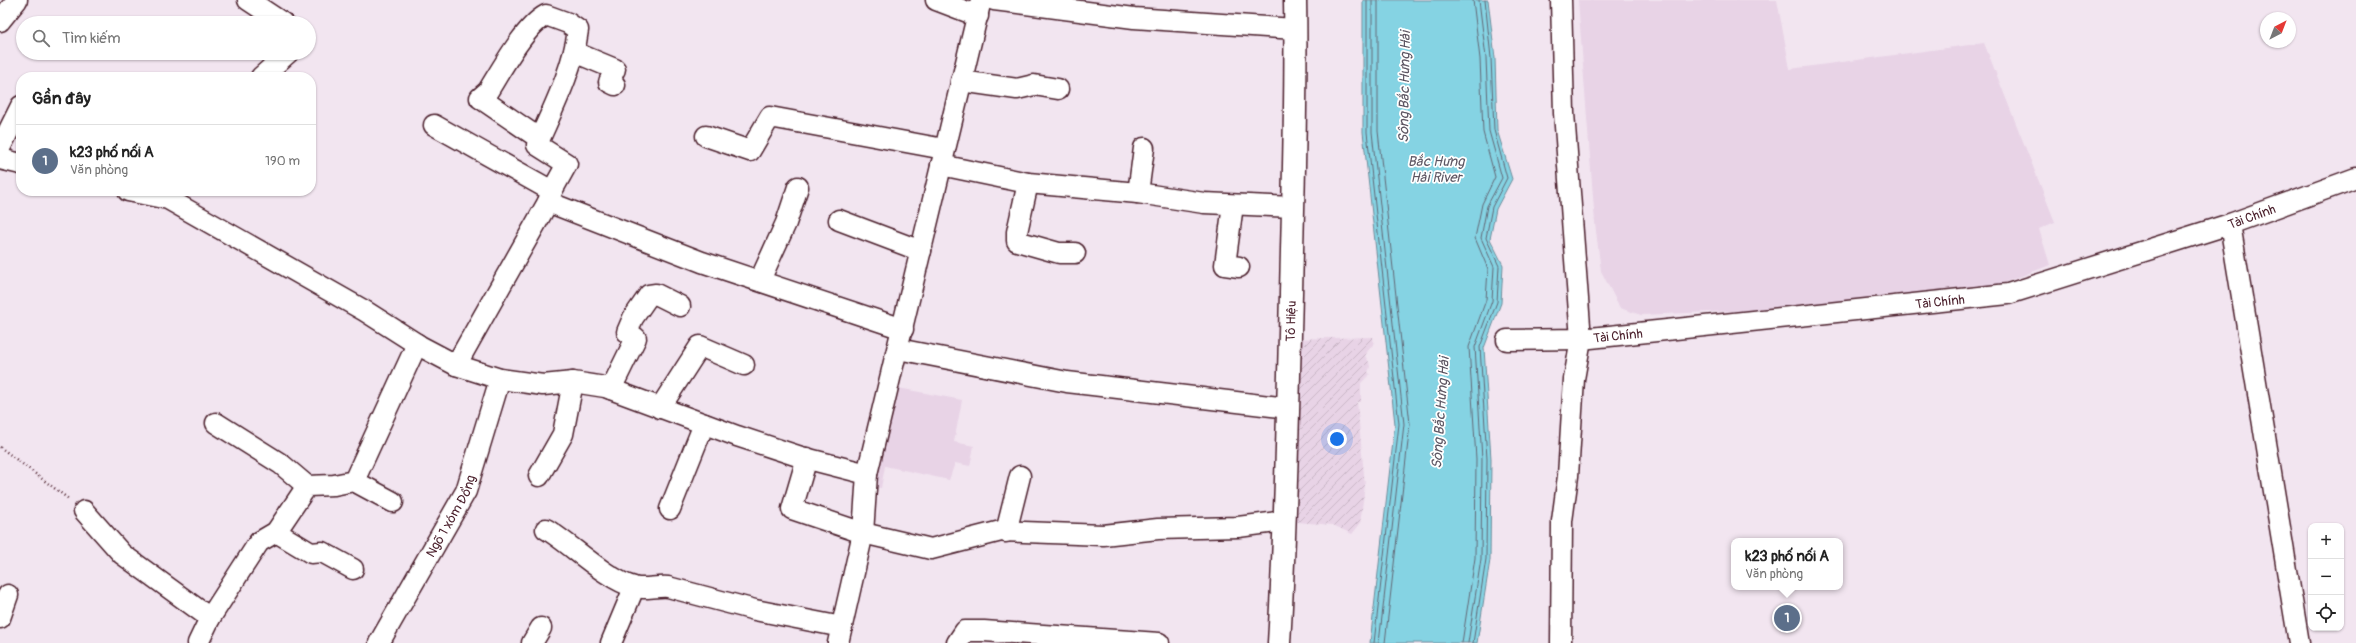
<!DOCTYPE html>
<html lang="vi">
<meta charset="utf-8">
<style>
body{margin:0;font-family:Pangolin,sans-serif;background:#f6f6f6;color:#222}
.controls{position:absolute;right:12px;bottom:12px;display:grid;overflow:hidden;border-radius:8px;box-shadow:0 1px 3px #0004}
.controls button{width:36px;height:36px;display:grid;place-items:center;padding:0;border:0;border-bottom:1px solid #e0e0e0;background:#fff;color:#222;font:20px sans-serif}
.compass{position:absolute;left:2260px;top:12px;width:36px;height:36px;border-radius:50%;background:#fff;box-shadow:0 1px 3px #0004;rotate:42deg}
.you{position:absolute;left:1337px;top:439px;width:14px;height:14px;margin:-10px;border:3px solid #fff;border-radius:50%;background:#1a73e8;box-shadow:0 0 0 6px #1a73e833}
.badge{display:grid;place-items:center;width:26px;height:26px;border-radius:50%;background:#7c3aed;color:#fff;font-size:13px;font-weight:700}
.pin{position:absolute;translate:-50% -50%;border:2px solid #fff;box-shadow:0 1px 4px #0006}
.popup{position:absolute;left:1731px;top:538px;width:112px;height:52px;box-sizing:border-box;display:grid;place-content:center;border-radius:8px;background:#fff;filter:drop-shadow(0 1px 3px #0005);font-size:13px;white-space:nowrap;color:#767676}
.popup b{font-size:15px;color:#222}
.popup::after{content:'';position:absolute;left:50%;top:100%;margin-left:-8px;border:8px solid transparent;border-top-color:#fff}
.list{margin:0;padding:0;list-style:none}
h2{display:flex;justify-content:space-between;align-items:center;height:52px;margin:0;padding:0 16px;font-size:17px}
h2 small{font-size:13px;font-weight:400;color:#767676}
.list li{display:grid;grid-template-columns:26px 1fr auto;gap:12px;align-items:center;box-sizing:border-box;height:72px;padding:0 16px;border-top:1px solid #e0e0e0}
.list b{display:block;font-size:15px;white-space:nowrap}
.list p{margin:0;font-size:13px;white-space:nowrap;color:#767676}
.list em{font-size:13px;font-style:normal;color:#767676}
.icon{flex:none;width:22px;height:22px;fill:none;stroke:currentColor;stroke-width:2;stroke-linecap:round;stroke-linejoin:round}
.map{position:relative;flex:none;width:2356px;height:643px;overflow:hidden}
.search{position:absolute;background:#fff;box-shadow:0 1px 3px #0004;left:16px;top:16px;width:300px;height:44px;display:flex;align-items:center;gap:10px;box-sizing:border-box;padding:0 14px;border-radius:22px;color:#767676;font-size:15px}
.panel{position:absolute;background:#fff;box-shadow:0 1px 3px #0004;left:16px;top:72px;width:300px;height:124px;border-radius:16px}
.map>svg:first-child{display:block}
.built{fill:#e8d3e6}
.industrial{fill:url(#industrial-furrows)}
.water{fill:#85d3e3;stroke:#6d8b99}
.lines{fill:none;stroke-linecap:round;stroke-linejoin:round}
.shore{stroke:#626775;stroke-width:1}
.minor-casing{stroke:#4a1f2b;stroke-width:23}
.major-casing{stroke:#4a1f2b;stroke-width:25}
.path{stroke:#4a1f2b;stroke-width:2.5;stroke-dasharray:1 3;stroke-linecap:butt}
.minor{stroke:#fff;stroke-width:20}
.major{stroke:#fff;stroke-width:22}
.labels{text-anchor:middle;stroke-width:3.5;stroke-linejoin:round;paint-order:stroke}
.street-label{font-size:13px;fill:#4a1f2b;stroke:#fff}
.water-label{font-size:14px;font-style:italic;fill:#5c5562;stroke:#fff}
</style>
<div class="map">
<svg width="2356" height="643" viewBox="0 0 2356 643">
<defs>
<pattern id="industrial-furrows" width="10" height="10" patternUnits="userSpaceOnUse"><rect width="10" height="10" fill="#e8d3e6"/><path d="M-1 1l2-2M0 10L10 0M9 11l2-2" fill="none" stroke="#c8b5c5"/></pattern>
</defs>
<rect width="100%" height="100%" fill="#f2e5f0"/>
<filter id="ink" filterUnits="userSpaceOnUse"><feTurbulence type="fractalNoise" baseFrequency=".025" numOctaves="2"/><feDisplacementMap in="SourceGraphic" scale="8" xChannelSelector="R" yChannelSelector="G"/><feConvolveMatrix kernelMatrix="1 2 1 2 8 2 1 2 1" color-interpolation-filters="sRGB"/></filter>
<g filter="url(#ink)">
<!-- built -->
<path class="built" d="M1578 0H1777L1790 69 1984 43 2055 222 2039 229 2050 265 1993 287 1850 306 1641 315 1620 308 1601 271 1595 223Z
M893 387 962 400 954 442 974 446 970 466 955 463 949 480 885 466 881 488 873 487Z"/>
<!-- industrial -->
<path class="industrial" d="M1373 337 1374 345 1370 347 1365 356 1369 362 1370 367 1368 372 1370 374 1361 383V402H1357L1365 485 1360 524 1352 534 1333 525 1285 521 1290 339Z"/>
<!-- water -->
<path class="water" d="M1363 0H1488L1495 58 1497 130 1512 179 1496 209 1490 239 1503 265 1501 303 1484 348 1491 459 1490 560 1477 643H1370L1395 424 1363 132Z"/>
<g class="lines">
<!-- shore -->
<path class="shore" d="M1367 0V132L1399 424 1374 643
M1372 0V132L1404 424 1379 643
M1378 0V131L1410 424 1385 643
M1462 643 1475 558 1476 459 1469 347 1486 300 1488 269 1475 238 1482 204 1495 177 1483 132 1480 59 1473 0
M1468 643 1481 559 1482 459 1475 347 1492 301 1494 267 1481 238 1487 206 1502 178 1489 131 1486 58 1479 0
M1473 643 1486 559 1487 459 1480 347 1497 302 1499 266 1486 238 1492 207 1507 178 1494 130 1491 58 1485 0"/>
<defs>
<g id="minor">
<path d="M248 0 283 23"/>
<path d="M936 0 978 16"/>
<path d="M994 0 1134 18 1295 29"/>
<path d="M0 21 17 0"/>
<path d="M574 52 615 69 609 82 615 85"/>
<path d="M261 77 288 53"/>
<path d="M961 81 1017 89 1034 85 1058 89"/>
<path d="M434 125 552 191 548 202 702 262 903 329"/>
<path d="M706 136 750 151 770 117 944 149"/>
<path d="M540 139 480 98 488 91C501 70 525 26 546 15L568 23 578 30C573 70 553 108 537 145L567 164 552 191"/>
<path d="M0 148 21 106"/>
<path d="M0 159 21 164"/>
<path d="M941 165 1028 183 1138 193 1204 203 1293 207"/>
<path d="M1028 183 1017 232V241L1059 253H1075"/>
<path d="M128 191 168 199 365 311 420 346 456 365 500 379 543 385 573 382 605 387 737 436 801 457 867 474"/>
<path d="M1138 193 1144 148"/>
<path d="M1233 205 1225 265 1239 267"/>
<path d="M839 220 921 251"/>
<path d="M2230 224 2299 643"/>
<path d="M760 280 786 223 798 187"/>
<path id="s1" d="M1507 340 1581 339 2008 294 2230 224 2356 178"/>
<path d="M898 349 1067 382 1288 408"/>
<path d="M456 365 548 202"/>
<path d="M611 389 636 338 627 332 633 318 649 295 656 294 680 306"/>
<path d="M660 408 700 346 744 365"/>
<path d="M216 423 281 464 307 486"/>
<path d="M807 458 792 509 863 533 931 549 1001 531 1103 535 1158 529 1238 527 1285 521"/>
<path d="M539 476 563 434 573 382"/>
<path d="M354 481 393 502"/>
<path d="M670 509 704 424"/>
<path d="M84 511 122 554 210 618 259 542 276 532 307 486 334 485 354 481 417 344"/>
<path d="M546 529C571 544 607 580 634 587 642 590 657 586 668 587L755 610 842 627"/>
<path d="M276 532 311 553 322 552 353 569"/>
<path d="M1006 532 1020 476"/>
<path d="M0 618 8 595"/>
<path d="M198 643 210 618"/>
<path id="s2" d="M379 643 466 491 500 379"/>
<path d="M532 643 541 628"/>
<path d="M611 643 634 588"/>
<path d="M838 643 863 533 867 474 981 0"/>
<path d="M957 643 965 631H984L1159 643"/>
<path d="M1561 643 1562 521 1568 476 1574 379 1581 339 1564 113 1561 0"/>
</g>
<g id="major">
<path id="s3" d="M1279 643C1286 527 1288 410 1291 294 1293 196 1297 98 1295 0"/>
</g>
</defs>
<!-- minor casing -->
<use href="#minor" class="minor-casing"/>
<!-- major casing -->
<use href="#major" class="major-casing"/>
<!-- path -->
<path class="path" d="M0 447 70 500"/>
<!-- minor -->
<use href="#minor" class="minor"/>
<!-- major -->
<use href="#major" class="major"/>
</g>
</g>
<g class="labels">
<!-- street labels -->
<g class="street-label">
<text dy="5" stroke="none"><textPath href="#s1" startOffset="759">Tài Chính</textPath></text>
<text dy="5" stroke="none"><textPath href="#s1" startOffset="435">Tài Chính</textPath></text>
<text dy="5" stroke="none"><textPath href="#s3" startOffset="322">Tô Hiệu</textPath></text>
<text dy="5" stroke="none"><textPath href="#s1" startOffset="111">Tài Chính</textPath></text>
<text dy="5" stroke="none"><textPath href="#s2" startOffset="146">Ngõ 1 xóm Đồng</textPath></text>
</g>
<!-- water labels -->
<g class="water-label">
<text transform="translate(1404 87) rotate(-89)" y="5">Sông Bắc Hưng Hải</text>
<text x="1436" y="166">Bắc Hưng<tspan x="1436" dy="16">Hải River</tspan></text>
<text transform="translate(1440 413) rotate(-86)" y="5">Sông Bắc Hưng Hải</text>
</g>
</g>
</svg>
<div class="controls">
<button>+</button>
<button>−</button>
<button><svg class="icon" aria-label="locate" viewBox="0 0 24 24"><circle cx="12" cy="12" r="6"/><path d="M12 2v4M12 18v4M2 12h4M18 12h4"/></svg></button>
</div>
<svg class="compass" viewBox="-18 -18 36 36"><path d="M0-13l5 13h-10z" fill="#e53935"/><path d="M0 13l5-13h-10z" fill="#767676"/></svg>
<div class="you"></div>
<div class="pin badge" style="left:1787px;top:618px;background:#5c6f8a">1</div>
<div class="popup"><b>k23 phố nối A</b>Văn phòng</div>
<div class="search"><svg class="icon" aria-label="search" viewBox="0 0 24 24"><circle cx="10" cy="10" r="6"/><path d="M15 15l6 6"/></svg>Tìm kiếm</div>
<section class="panel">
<h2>Gần đây<small></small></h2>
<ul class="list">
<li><span class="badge" style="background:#5c6f8a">1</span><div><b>k23 phố nối A</b><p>Văn phòng</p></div><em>190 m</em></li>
</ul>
</section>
</div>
